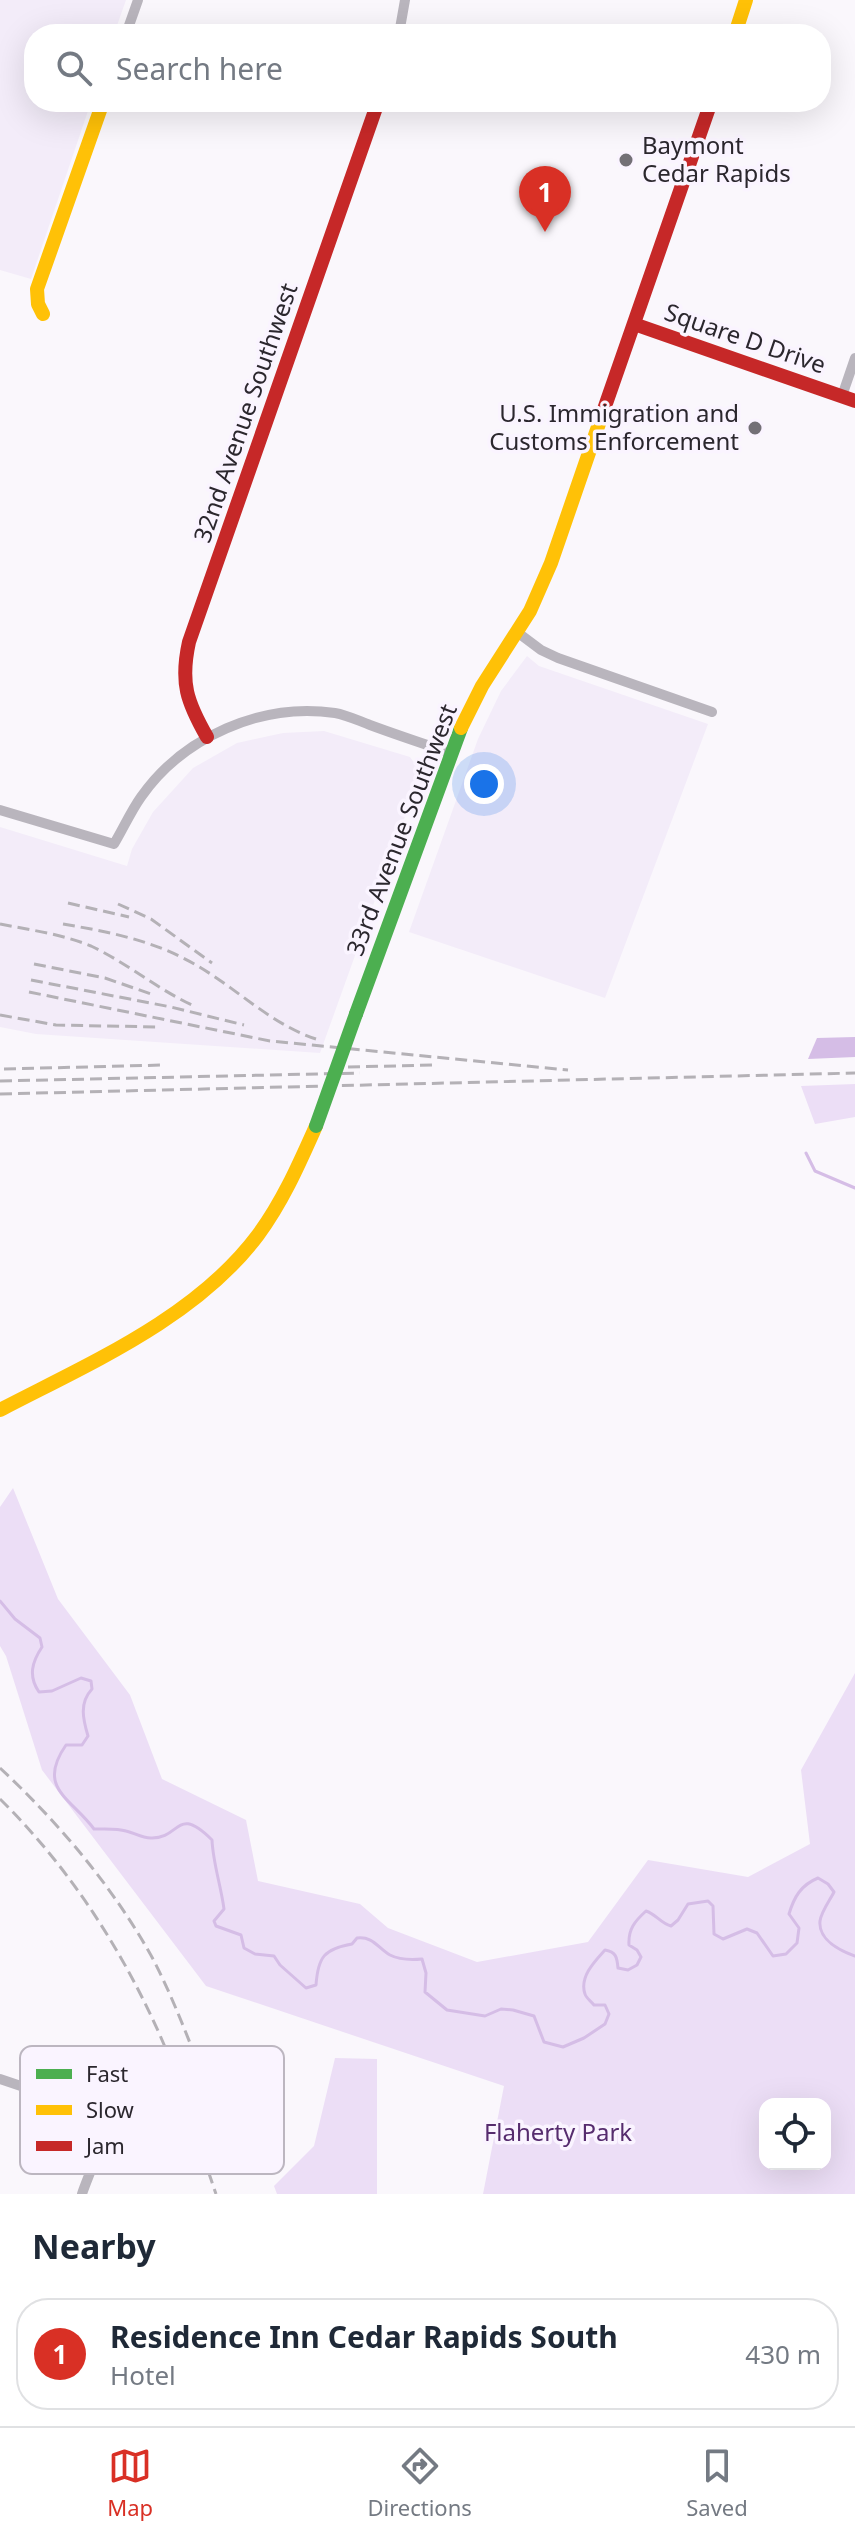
<!DOCTYPE html>
<style>
body{margin:0;font-family:"Noto Sans",sans-serif;background:#f6f6f7;color:#1f2937}
.controls{position:absolute;right:24px;bottom:24px;display:grid;overflow:hidden;border-radius:16px;box-shadow:0 8px 32px #0002}
.controls button{width:72px;height:72px;display:grid;place-items:center;padding:0;border:0;border-bottom:2px solid #e0e1e3;background:#fff;color:#1f2937;font:40px sans-serif}
.you{position:absolute;left:484px;top:784px;width:28px;height:28px;margin:-20px;border:6px solid #fff;border-radius:50%;background:#1a73e8;box-shadow:0 0 0 12px #1a73e833}
.badge{display:grid;place-items:center;width:52px;height:52px;border-radius:50%;background:#d93025;color:#fff;font-size:26px;font-weight:700}
.pin{position:absolute;translate:-50% -66px;filter:drop-shadow(0 2px 4px #0008)}
.pin::after{content:'';position:absolute;top:42px;width:28px;height:24px;background:inherit;clip-path:polygon(0 0,100% 0,50% 100%)}
.list{margin:0;padding:0;list-style:none}
h2{display:flex;justify-content:space-between;align-items:center;height:104px;margin:0;padding:0 32px;font-size:34px}
h2 small{font-size:26px;font-weight:400;color:#747a83}
.list li{display:grid;grid-template-columns:52px 1fr auto;gap:24px;align-items:center;box-sizing:border-box;height:112px;margin:0 16px 16px;padding:0 16px;border:2px solid #e0e1e3;border-radius:32px}
.list b{display:block;font-size:30px;white-space:nowrap}
.list p{margin:0;font-size:26px;white-space:nowrap;color:#747a83}
.list em{font-size:26px;font-style:normal;color:#747a83}
.icon{flex:none;width:44px;height:44px;fill:none;stroke:currentColor;stroke-width:2;stroke-linecap:round;stroke-linejoin:round}
.map{position:relative;flex:none;width:855px;height:2194px;overflow:hidden}
.search{position:absolute;background:#fff;box-shadow:0 8px 32px #0002;left:24px;right:24px;top:24px;height:88px;display:flex;align-items:center;gap:20px;box-sizing:border-box;padding:0 28px;border-radius:32px;color:#747a83;font-size:30px}
.sheet{height:232px;background:#fff}
nav{display:flex;justify-content:space-around;align-items:center;box-sizing:border-box;height:112px;border-top:2px solid #e0e1e3;background:#fff;font-size:22px;color:#747a83}
nav a{display:grid;justify-items:center;gap:4px}
nav .on{color:#d93025}
.map>svg:first-child{display:block}
.built{fill:#f3ecf9}
.green{fill:#ecdef6;fill-rule:evenodd}
.water{fill:#d5bde6}
.lines{fill:none;stroke-linecap:round;stroke-linejoin:round}
.stream{stroke:#d5bde6;stroke-width:3}
.street{stroke:#b9b5bd;stroke-width:10}
.fast{stroke:#4caf50;stroke-width:14}
.slow{stroke:#ffc107;stroke-width:14}
.jam{stroke:#c62828;stroke-width:14}
.rail{stroke:#b4b1b6;stroke-width:3;stroke-dasharray:12 6;stroke-linecap:butt}
.fast-bridge{stroke:#4caf50;stroke-width:14}
.poi-dot{fill:#737076;stroke:#faf4ff;stroke-width:3}
.labels{text-anchor:middle;stroke-width:7;stroke-linejoin:round;paint-order:stroke}
.poi-label{font-size:24px;fill:#2b272e;stroke:#faf4ff;text-anchor:start}
.street-label{font-size:24px;fill:#2b272e;stroke:#faf4ff}
.park-label{font-size:24px;fill:#562c6e;stroke:#faf4ff}
.key{fill:#faf4ff;stroke:#bcb6c0;stroke-width:2}
.key-label{font-size:22px;fill:#2b272e}
</style>
<div class="map">
<svg width="855" height="2194" viewBox="0 0 855 2194">
<rect width="100%" height="100%" fill="#faf7fc"/>
<!-- built -->
<path class="built" d="M0 0H126L114 34H34V102H91L31 279 0 270Z
M527 656 539 666 708 724 605 998 409 932 478 739 501 691Z
M324 731 410 757 421 772 320 1053 36 1034 0 1027V827L127 866 132 849 153 812 193 768 237 743 283 733Z"/>
<!-- green -->
<path class="green" d="M855 1084V1117L815 1124 801 1086Z
M13 1488 58 1599 130 1695 162 1779 246 1820 258 1881 360 1904 388 1928 477 1962 588 1942 648 1860 748 1877 810 1844 801 1770 855 1673V2194H483L504 2086 206 1986 42 1770 6 1656 0 1646V1507ZM765 2104H825V2164H765Z
M335 2058 377 2059V2194H277L274 2186 314 2146Z"/>
<!-- water -->
<path class="water" d="M855 1037V1057L808 1059 817 1038Z"/>
<g class="lines">
<!-- stream -->
<path class="stream" d="M806 1153 815 1171 855 1188
M0 1601 15 1619 40 1638 42 1647C32 1662 28 1676 39 1692L52 1691 81 1678 91 1681 92 1689C79 1703 83 1719 88 1736L82 1745H66C36 1788 71 1798 94 1829 104 1829 117 1828 126 1831 135 1833 141 1838 151 1838 181 1839 176 1804 212 1840 213 1863 221 1886 224 1909L214 1921 216 1926 241 1935 244 1948 255 1954 274 1956 280 1965 306 1988 316 1985C318 1957 324 1949 352 1944L357 1938C373 1936 378 1948 390 1955 400 1960 412 1960 422 1959L426 1973 425 1992 447 2010 485 2016 501 2009 513 2010 534 2016 544 2042 563 2047 584 2038 605 2024 609 2014 605 2005H594C591 2001 586 1998 585 1994 579 1977 595 1961 605 1950 616 1952 617 1957 618 1968L628 1970 637 1965 641 1957 637 1950 629 1945C628 1929 635 1921 646 1911 656 1914 660 1923 671 1926L678 1920 688 1904 708 1901 713 1906 714 1934 723 1939 747 1929 757 1933 773 1956 786 1954 797 1943 799 1928 789 1914C794 1897 801 1885 818 1878L828 1884 834 1892C830 1900 821 1912 820 1921 818 1940 841 1951 855 1956"/>
<!-- street -->
<path class="street" d="M126 34 138 0
M399 34 405 0
M842 396 855 358
M517 632 541 650 558 658 712 712
M0 810 114 844C123 829 131 811 141 797 183 737 262 702 335 713 347 715 359 721 370 725 397 735 424 744 451 753
M0 2079 89 2109C94 2113 100 2117 102 2124 106 2139 87 2178 82 2194"/>
<!-- fast -->
<path class="fast" d="M356 1014 461 728"/>
<!-- slow -->
<path class="slow" d="M735 34 746 0
M43 314 38 304 37 289 103 102
M461 728 482 686 530 611 551 563 602 415
M0 1410C90 1363 196 1318 258 1235 283 1201 299 1164 316 1126"/>
<!-- jam -->
<path class="jam" d="M634 324 855 401
M602 415 711 102
M207 737C187 702 180 683 189 642L378 102"/>
<!-- rail -->
<path class="rail" d="M68 903 129 917
M118 904 151 919 212 963
M0 924C30 930 62 934 91 946 127 963 157 989 194 1006
M63 924C104 931 146 939 183 958 230 981 267 1023 316 1039
M34 964 105 978 154 995
M31 980 171 1007 244 1025
M29 992 270 1041 568 1070
M0 1015 56 1025 159 1027
M348 1067 436 1065
M4 1069 164 1065
M0 1081 360 1073
M0 1094 855 1073
M0 1768C59 1823 114 1888 153 1959 171 1994 185 2030 199 2066
M0 1799C73 1871 129 1960 168 2054 186 2100 200 2148 216 2194"/>
<!-- fast-bridge -->
<path class="fast-bridge" d="M316 1126 356 1014"/>
</g>
<!-- markers -->
<g class="poi-dot">
<circle cx="626" cy="160" r="8"/>
<circle cx="755" cy="428" r="8"/>
</g>
<g class="labels">
<!-- poi labels -->
<g class="poi-label">
<text x="642" y="154">Baymont<tspan x="642" dy="28">Cedar Rapids</tspan></text>
<text x="739" y="422" text-anchor="end">U.S. Immigration and<tspan x="739" dy="28">Customs Enforcement</tspan></text>
</g>
<!-- street labels -->
<g class="street-label">
<text transform="translate(745 339) rotate(19)" y="8">Square D Drive</text>
<text transform="translate(246 413) rotate(-71)" y="8">32nd Avenue Southwest</text>
<text transform="translate(402 830) rotate(-69)" y="8">33rd Avenue Southwest</text>
</g>
<!-- park labels -->
<g class="park-label">
<text x="558" y="2141">Flaherty Park</text>
</g>
</g>
<!-- legend -->
<rect x="20" y="2046" width="264" height="128" rx="12" class="key"/>
<rect x="36" y="2069" width="36" height="10" fill="#4caf50"/>
<rect x="36" y="2105" width="36" height="10" fill="#ffc107"/>
<rect x="36" y="2141" width="36" height="10" fill="#c62828"/>
<g class="key-label">
<text x="86" y="2082">Fast</text>
<text x="86" y="2118">Slow</text>
<text x="86" y="2154">Jam</text>
</g>
</svg>
<div class="controls">
<button><svg class="icon" aria-label="locate" viewBox="0 0 24 24"><circle cx="12" cy="12" r="6"/><path d="M12 2v4M12 18v4M2 12h4M18 12h4"/></svg></button>
</div>
<div class="you"></div>
<div class="pin badge" style="left:545px;top:232px">1</div>
<div class="search"><svg class="icon" aria-label="search" viewBox="0 0 24 24"><circle cx="10" cy="10" r="6"/><path d="M15 15l6 6"/></svg>Search here</div>
</div>
<section class="sheet">
<h2>Nearby<small></small></h2>
<ul class="list">
<li><span class="badge">1</span><div><b>Residence Inn Cedar Rapids South</b><p>Hotel</p></div><em>430 m</em></li>
</ul>
</section>
<nav>
<a class="on"><svg class="icon" aria-label="map" viewBox="0 0 24 24"><path d="M3 6l6-2 6 2 6-2v14l-6 2-6-2-6 2zM9 4v14M15 6v14"/></svg>Map</a>
<a><svg class="icon" aria-label="directions" viewBox="0 0 24 24"><path d="M12 3l9 9-9 9-9-9zM9 14v-3h6M13 9l2 2-2 2"/></svg>Directions</a>
<a><svg class="icon" aria-label="saved" viewBox="0 0 24 24"><path d="M7 4h10v16l-5-4-5 4z"/></svg>Saved</a>
</nav>
